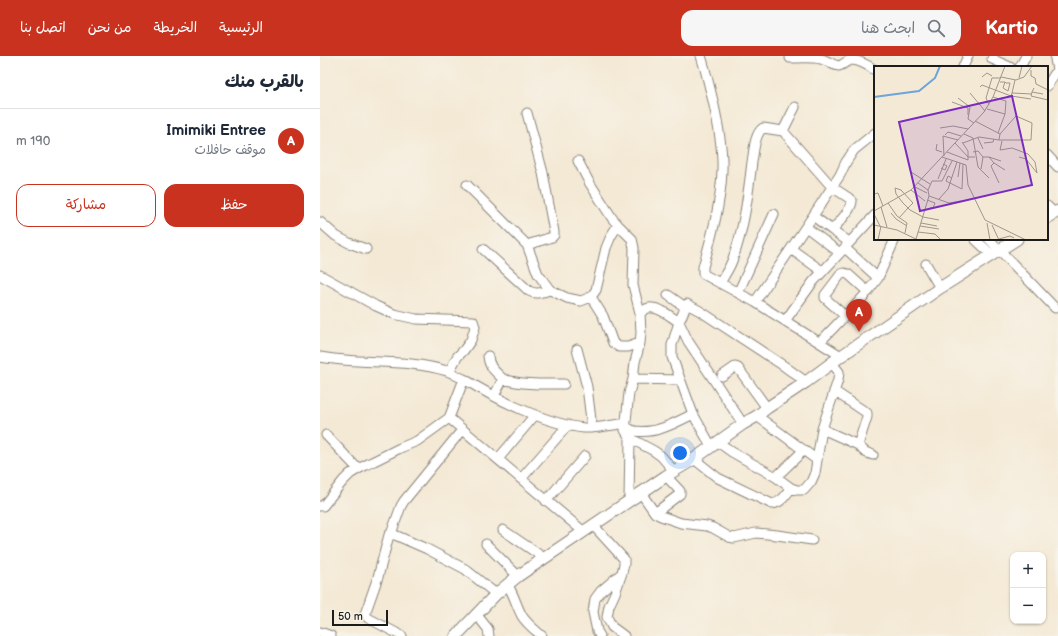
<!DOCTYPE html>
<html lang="ar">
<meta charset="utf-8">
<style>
body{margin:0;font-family:"Balsamiq Sans","Playpen Sans Arabic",sans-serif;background:#f6f6f7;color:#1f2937;direction:rtl}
.controls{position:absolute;right:12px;bottom:12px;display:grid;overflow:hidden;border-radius:8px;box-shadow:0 1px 3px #0004}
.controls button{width:36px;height:36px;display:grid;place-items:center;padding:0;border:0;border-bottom:1px solid #e0e1e3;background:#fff;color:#1f2937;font:20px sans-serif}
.scale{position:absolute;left:12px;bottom:10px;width:56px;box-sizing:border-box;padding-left:4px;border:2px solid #1c1c1c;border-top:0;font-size:11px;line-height:14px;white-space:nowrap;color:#1c1c1c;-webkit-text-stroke:3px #f7f3e8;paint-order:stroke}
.you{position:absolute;left:360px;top:397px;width:14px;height:14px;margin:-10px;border:3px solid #fff;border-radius:50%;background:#1a73e8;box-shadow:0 0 0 6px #1a73e833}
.badge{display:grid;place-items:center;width:26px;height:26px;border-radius:50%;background:#c8321e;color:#fff;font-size:13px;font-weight:700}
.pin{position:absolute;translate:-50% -33px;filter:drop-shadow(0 1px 2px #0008)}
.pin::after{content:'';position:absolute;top:21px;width:14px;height:12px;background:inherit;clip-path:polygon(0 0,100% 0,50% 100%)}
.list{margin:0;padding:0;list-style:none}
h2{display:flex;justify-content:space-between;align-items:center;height:52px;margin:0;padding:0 16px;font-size:17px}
h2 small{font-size:13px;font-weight:400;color:#747a83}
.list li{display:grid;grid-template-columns:26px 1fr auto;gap:12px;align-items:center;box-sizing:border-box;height:64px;padding:0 16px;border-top:1px solid #e0e1e3}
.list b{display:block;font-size:15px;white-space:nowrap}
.list p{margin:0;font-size:13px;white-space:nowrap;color:#747a83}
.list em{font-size:13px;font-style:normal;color:#747a83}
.actions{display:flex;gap:8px;padding:12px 16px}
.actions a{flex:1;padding:9px 0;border:1px solid #c8321e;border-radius:12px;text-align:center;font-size:14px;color:#c8321e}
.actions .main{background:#c8321e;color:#fff}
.icon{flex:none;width:22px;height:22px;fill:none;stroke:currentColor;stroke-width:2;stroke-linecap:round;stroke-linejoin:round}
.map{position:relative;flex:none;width:738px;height:580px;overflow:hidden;direction:ltr}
header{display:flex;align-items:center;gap:24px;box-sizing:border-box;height:56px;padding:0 20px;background:#c8321e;color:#fff}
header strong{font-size:19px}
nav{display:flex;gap:22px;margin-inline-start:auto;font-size:14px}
.search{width:280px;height:36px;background:#f6f6f7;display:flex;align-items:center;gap:10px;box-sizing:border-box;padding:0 14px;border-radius:12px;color:#747a83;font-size:15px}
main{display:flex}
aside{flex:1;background:#fff}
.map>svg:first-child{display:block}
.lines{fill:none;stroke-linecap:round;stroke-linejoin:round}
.minor-casing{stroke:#888278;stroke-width:11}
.tertiary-casing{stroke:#888278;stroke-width:13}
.minor{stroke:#fff;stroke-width:9}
.tertiary{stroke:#fff;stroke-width:11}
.inset-river{fill:none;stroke:#6ca5db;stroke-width:2}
.inset-road{fill:none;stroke:#9e978b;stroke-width:1}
.view{fill:#7b2cbf;fill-opacity:0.15;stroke:#7b2cbf;stroke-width:2}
.inset-edge{fill:none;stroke:#1c1c1c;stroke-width:2}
</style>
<header>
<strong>Kartio</strong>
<div class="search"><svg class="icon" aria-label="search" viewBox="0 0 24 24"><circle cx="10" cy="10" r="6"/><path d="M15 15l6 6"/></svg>ابحث هنا</div>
<nav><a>الرئيسية</a><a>الخريطة</a><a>من نحن</a><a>اتصل بنا</a></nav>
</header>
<main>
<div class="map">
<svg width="738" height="580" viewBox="0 0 738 580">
<rect width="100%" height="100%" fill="#f7f3e8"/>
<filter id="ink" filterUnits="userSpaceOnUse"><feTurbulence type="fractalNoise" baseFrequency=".025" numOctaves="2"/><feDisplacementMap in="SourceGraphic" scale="8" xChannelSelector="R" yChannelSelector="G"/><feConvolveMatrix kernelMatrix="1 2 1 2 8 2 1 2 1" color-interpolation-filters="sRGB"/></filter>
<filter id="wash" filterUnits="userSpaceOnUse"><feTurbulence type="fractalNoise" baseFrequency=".012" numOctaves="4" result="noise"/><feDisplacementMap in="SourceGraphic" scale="16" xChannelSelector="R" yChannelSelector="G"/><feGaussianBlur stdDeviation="0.9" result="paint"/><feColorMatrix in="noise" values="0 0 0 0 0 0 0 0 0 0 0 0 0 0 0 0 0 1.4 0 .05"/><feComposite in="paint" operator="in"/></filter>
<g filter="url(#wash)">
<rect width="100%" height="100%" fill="#f4e9d5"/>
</g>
<g filter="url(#ink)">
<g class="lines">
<defs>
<path id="minor" d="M381 0C386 15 389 29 393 45 398 67 403 91 402 114 401 147 392 179 383 211V217L385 219 435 246
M673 0 672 3 690 11
M470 2C480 2 491 1 501 3 507 4 512 9 519 10 523 9 526 5 531 4 539 4 549 10 555 14
M735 3 737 14 738 16
M643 11 648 0
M700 11 706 0
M727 30 737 14
M207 57 223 117 234 176V179L232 181 207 189 218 218 230 234 247 242 261 245 271 241 276 234 286 192 291 180 298 169
M463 75 475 51
M727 99 738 111
M258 105 269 126 292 162 298 169 312 183 314 192 313 229 320 257 321 277 320 287 315 306 313 323 309 337 305 374 310 382 334 395 341 400 354 415
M147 129 207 189
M727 150 734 157
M0 166 16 180 29 187 46 193
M486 171 520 197
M512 174 529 186
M655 183 672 199
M669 183 735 252
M525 192 558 222
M163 193 209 235C216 239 223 236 230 234
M471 193 502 215
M606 208 620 232
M0 219 56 250 74 258 96 263 153 265 155 271 151 284 144 294 137 301 129 316
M400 227C404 220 409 213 412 205 424 174 428 139 432 106 434 96 434 78 443 72L463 75 512 131 532 144C533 153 518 167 512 174L493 160
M418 237 454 158
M348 239 365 251
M271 241 283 260 293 287 299 291H308L320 287
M320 257C324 254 328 251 332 252 341 252 351 261 359 266L352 289V301L373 358 391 390
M525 260 505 242V239L521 218 524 217 528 218 548 236
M465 265 493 226 555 159
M500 286 545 239 558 222 575 183
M257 293 267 331 272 372
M168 300C169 312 175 315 183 323
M521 300 435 246 493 160 520 119 526 106 534 94 555 77
M0 301C42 309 86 302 127 315 133 317 138 321 144 323L129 362 97 385 80 392 38 413 30 418 23 425 3 450H0
M402 320 415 311 418 312 447 352
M144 323C176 343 226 368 264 372 276 373 289 369 301 368 306 370 310 374 315 375 336 378 355 367 373 358
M313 323 360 324
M514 335 547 357V361L538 389
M174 340 183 323C203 329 224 328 244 328
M437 360 497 404
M129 362 264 476
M423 368 368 285 359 266 367 248 380 255 464 310 486 326
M502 373 538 389 545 396 553 399
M6 379 38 413
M398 386 412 396 456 421 471 432 477 434H484L491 426 495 417 502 373 518 324 519 316 512 307
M178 403 215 359
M374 403 398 422 452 448C461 447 466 439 471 432
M456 421 484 394
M201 423 248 369
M321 437 335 457 341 460 361 467 387 470 393 472 409 481 414 482 436 477 457 479 492 484
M226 445 265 400
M309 445 310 382
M335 457 360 438V435L346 420
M273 469 304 503V508L302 517 281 535 275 543 273 556 277 575 280 580
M183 474 224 502
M71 478 81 450 84 445 142 374
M166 488 198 520
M302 517 295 537 289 550 287 561 292 571 304 580
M187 528C194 538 196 549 202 560 207 568 215 574 222 580
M156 558 168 573 169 580
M0 576 11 580
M82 580 48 562 45 558 58 521 69 479H75L107 493 145 513 176 538"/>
<path id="tertiary" d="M727 162 738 155
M136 580 176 538 198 520 346 420 374 403 423 368 437 360 447 352 486 326 521 300 575 263 620 232 697 183"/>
</defs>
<!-- minor casing -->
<use href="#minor" class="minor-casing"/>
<!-- tertiary casing -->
<use href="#tertiary" class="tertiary-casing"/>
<!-- minor -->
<use href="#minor" class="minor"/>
<!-- tertiary -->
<use href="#tertiary" class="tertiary"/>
</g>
</g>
<!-- overview -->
<g transform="translate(554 10)">
<rect width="174" height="174" fill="#f4e9d5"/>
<path class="inset-river" d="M0 31 45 25 61 12 66 0"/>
<path class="inset-road" d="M157 4V10L161 12 162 18 174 24M108 11 113 7 118 10M127 11 142 14 150 11 158 0M145 12 148 0M141 14 138 27 158 28M126 16H131L132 17H136L134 25 129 22 131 16M106 21 108 19 137 30 138 27M160 22 158 26 169 28M158 26 157 30 174 34M96 27 111 45M137 30 157 33M84 32 96 41 94 53 100 57M78 36 94 42V49M115 39 112 32 118 12H127M113 43 131 48 132 35 119 31M142 50 158 57 157 74H125L126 68ZM101 55 126 68M66 62 79 60 94 63M124 67 131 48M90 68 99 72 104 101 115 112M71 69 74 66 87 70M104 72 109 83M128 75 126 84 138 82 154 88 161 96 163 107 152 93 145 91M88 76 94 85V91H101M89 77 105 71 125 74M110 77 119 76 120 73M63 78 62 84 68 86M73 86 94 94V91L81 77M99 86 104 85 109 91M70 90 69 70 84 74M115 91 127 95M83 96 92 99 94 119 111 154 152 174M120 97 131 104M67 102 71 104 73 100 69 98M107 103 109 91H115L120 97 117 100 125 117M37 106 56 118M84 111 86 97M78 112 74 110 72 115 88 123 89 98M64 113 72 93M41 121 53 127M37 124 51 135M54 124 58 115H68L78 95M0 128 4 127 9 140M55 130 75 137 87 135M65 133 74 123 83 96 68 91M53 134 61 137 59 142H56M14 137 23 150 33 157 31 167M7 141 13 161M0 145 37 124 110 46 119 31 131 0M17 147 22 153 33 160M0 148 6 160M25 152 34 142 39 137 27 124 21 122 22 128 29 137 36 144 49 151 65 154M47 157 63 160M113 157 116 174M0 159 23 164 44 174M118 159 125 174M46 160 65 163M44 166 61 168 67 174M42 173 55 130 54 124 44 117M125 173 136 170 140 172M4 174 7 160"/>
<path class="view" d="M138 30 158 119 46 145 25 56Z"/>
<rect width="174" height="174" class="inset-edge"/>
</g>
</svg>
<div class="controls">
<button>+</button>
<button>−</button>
</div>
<div class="scale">50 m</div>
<div class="you"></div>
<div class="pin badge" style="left:539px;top:276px">A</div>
</div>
<aside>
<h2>بالقرب منك<small></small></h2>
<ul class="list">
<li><span class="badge">A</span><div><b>Imimiki Entree</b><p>موقف حافلات</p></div><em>190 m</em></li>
</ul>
<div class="actions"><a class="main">حفظ</a><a>مشاركة</a></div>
</aside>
</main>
